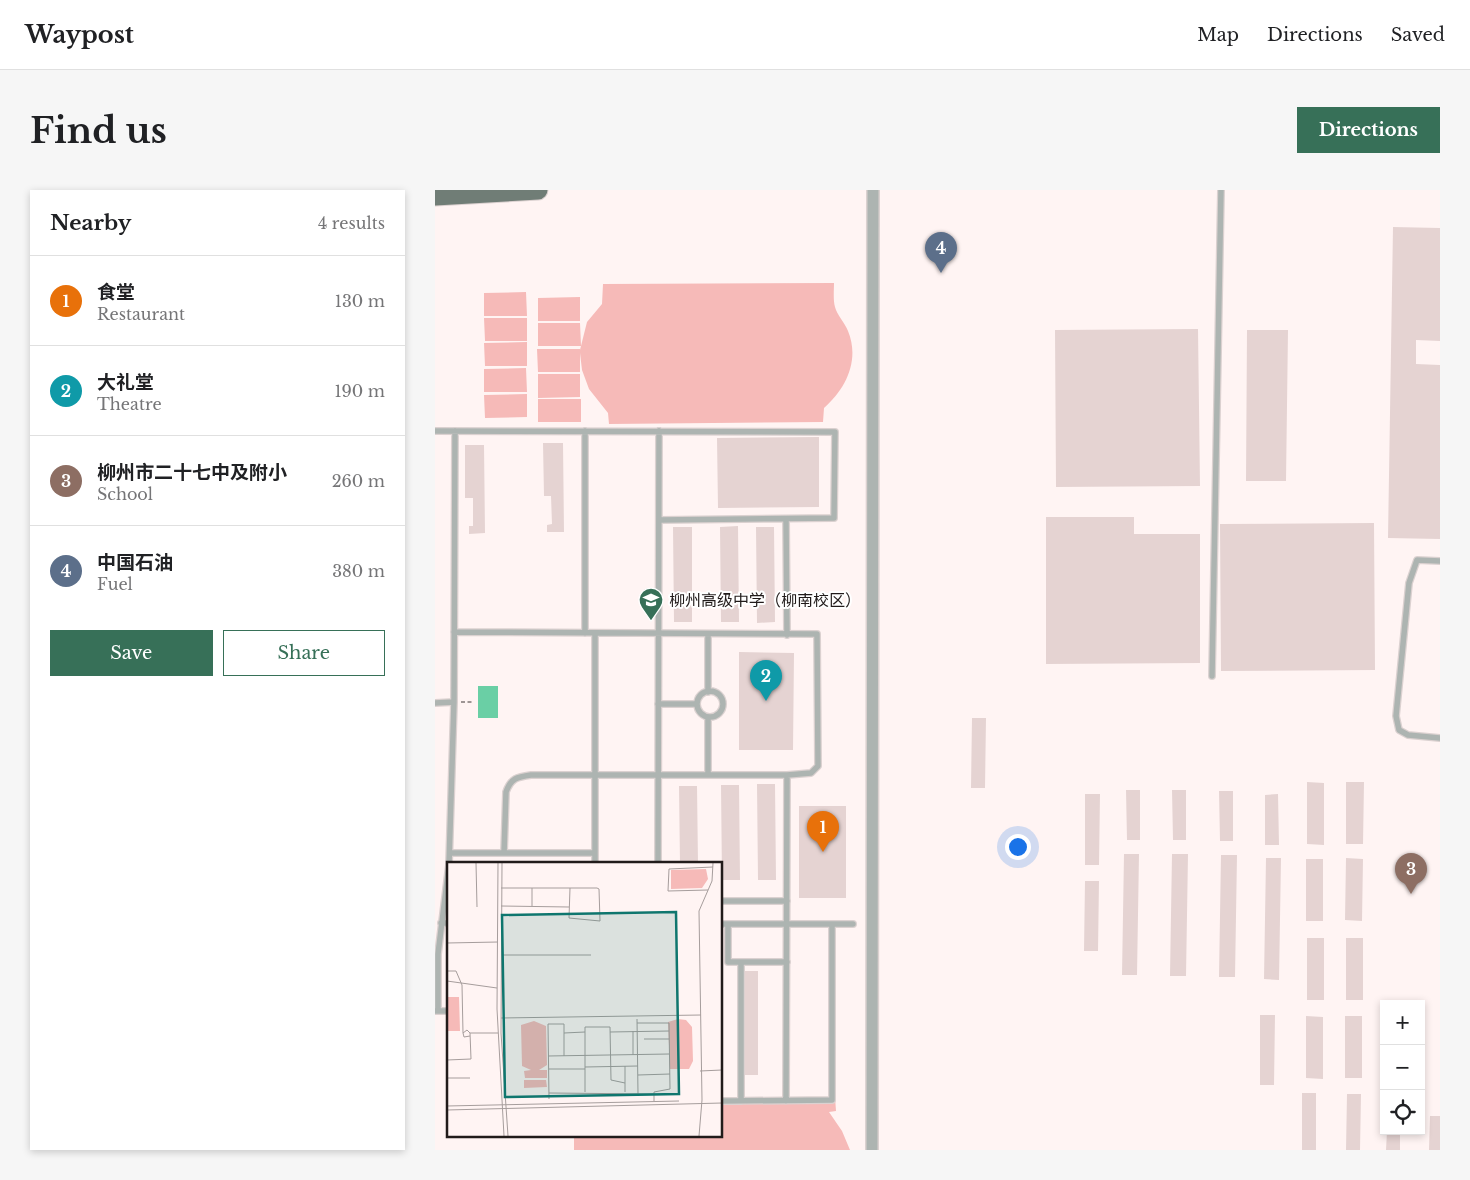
<!DOCTYPE html>
<meta charset="utf-8">
<style>
body{margin:0;font-family:"Libre Baskerville","Noto Sans SC",serif;background:#f6f6f6;color:#202124}
.controls{position:absolute;right:15px;bottom:15px;display:grid;overflow:hidden;border-radius:0px;box-shadow:0 2px 8px #0003}
.controls button{width:45px;height:45px;display:grid;place-items:center;padding:0;border:0;border-bottom:1px solid #e0e0e0;background:#fff;color:#202124;font:25px sans-serif}
.you{position:absolute;left:582px;top:656px;width:18px;height:18px;margin:-12px;border:4px solid #fff;border-radius:50%;background:#1a73e8;box-shadow:0 0 0 8px #1a73e833}
.badge{display:grid;place-items:center;width:32px;height:32px;border-radius:50%;background:#377058;color:#fff;font-size:16px;font-weight:700}
.pin{position:absolute;translate:-50% -41px;filter:drop-shadow(0 1px 2px #0008)}
.pin::after{content:'';position:absolute;top:26px;width:18px;height:15px;background:inherit;clip-path:polygon(0 0,100% 0,50% 100%)}
.list{margin:0;padding:0;list-style:none}
h2{display:flex;justify-content:space-between;align-items:center;height:65px;margin:0;padding:0 20px;font-size:21px}
h2 small{font-size:16px;font-weight:400;color:#757577}
.list li{display:grid;grid-template-columns:32px 1fr auto;gap:15px;align-items:center;box-sizing:border-box;height:90px;padding:0 20px;border-top:1px solid #e0e0e0}
.list b{display:block;font-size:19px;white-space:nowrap}
.list p{margin:0;font-size:16px;white-space:nowrap;color:#757577}
.list em{font-size:16px;font-style:normal;color:#757577}
.actions{display:flex;gap:10px;padding:15px 20px}
.actions a{flex:1;padding:11px 0;border:1px solid #377058;border-radius:0px;text-align:center;font-size:18px;color:#377058}
.actions .main{background:#377058;color:#fff}
.icon{flex:none;width:28px;height:28px;fill:none;stroke:currentColor;stroke-width:2;stroke-linecap:round;stroke-linejoin:round}
.map{position:relative;flex:none;width:1005px;height:960px;overflow:hidden;border-radius:0px}
header{display:flex;align-items:center;gap:30px;box-sizing:border-box;height:70px;padding:0 25px;background:#fff;border-bottom:1px solid #e0e0e0}
header strong{font-size:24px}
nav{display:flex;gap:28px;margin-inline-start:auto;font-size:18px}
.intro{display:flex;align-items:center;justify-content:space-between;box-sizing:border-box;height:120px;padding:0 30px}
h1{margin:0;font-size:35px}
.button{padding:12px 22px;border-radius:0px;background:#377058;color:#fff;font-size:18px;font-weight:700}
main{display:flex;gap:30px;padding:0 30px}
aside{flex:1;background:#fff;border-radius:0px;box-shadow:0 2px 8px #0003}
.map>svg:first-child{display:block}
.green{fill:#f6bab8}
.water{fill:#6acfa5}
.building{fill:#e5d3d2}
.lines{fill:none;stroke-linecap:round;stroke-linejoin:round}
.lane-casing{stroke:#dbd1d0;stroke-width:8}
.street-casing{stroke:#dbd1d0;stroke-width:14}
.primary-casing{stroke:#dbd1d0;stroke-width:21}
.path{stroke:#9e9594;stroke-width:2;stroke-dasharray:4 2.5;stroke-linecap:butt}
.lane{stroke:#adb4b1;stroke-width:5.5}
.street{stroke:#adb4b1;stroke-width:11}
.primary{stroke:#707d76;stroke-width:19}
.labels{text-anchor:middle;stroke-width:4;stroke-linejoin:round;paint-order:stroke}
.poi-label{font-size:16px;fill:#211b1a;stroke:#fff;text-anchor:start}
.inset-road{fill:none;stroke:#a69d9c;stroke-width:1}
.view{fill:#0f766e;fill-opacity:0.15;stroke:#0f766e;stroke-width:2.5}
.inset-edge{fill:none;stroke:#211b1a;stroke-width:2.5}
</style>
<header>
<strong>Waypost</strong>
<nav><a>Map</a><a>Directions</a><a>Saved</a></nav>
</header>
<div class="intro"><h1>Find us</h1><a class="button">Directions</a></div>
<main>
<aside>
<h2>Nearby<small>4 results</small></h2>
<ul class="list">
<li><span class="badge" style="background:#e8710a">1</span><div><b>食堂</b><p>Restaurant</p></div><em>130 m</em></li>
<li><span class="badge" style="background:#0f9aa8">2</span><div><b>大礼堂</b><p>Theatre</p></div><em>190 m</em></li>
<li><span class="badge" style="background:#8d6e63">3</span><div><b>柳州市二十七中及附小</b><p>School</p></div><em>260 m</em></li>
<li><span class="badge" style="background:#5c6f8a">4</span><div><b>中国石油</b><p>Fuel</p></div><em>380 m</em></li>
</ul>
<div class="actions"><a class="main">Save</a><a>Share</a></div>
</aside>
<div class="map">
<svg width="1005" height="960" viewBox="0 0 1005 960">
<rect width="100%" height="100%" fill="#fff4f3"/>
<!-- green -->
<path class="green" d="M399 93C399 100 398 110 400 117 402 125 410 133 413 141 425 170 411 199 389 218L388 232 174 234 173 223 154 199 147 180 145 163V182H103L102 159H145V160L152 132 167 114 168 94Z
M91 102 92 126H49V103Z
M145 107V131H103V108Z
M49 128H92V151H50Z
M103 133H145L146 156H103Z
M92 152V176H50L49 153Z
M91 178 92 202H49V179Z
M103 184H145V207L103 208Z
M92 204V227L50 228 49 205Z
M103 209H146V232H103Z
M400 907 401 921 394 922 407 941 415 960H139V946H286V910Z"/>
<!-- water -->
<path class="water" d="M43 496H63V528H43Z"/>
<!-- building -->
<path class="building" d="M958 37 1005 38V151L981 150V174L1005 175V349L953 348Z
M763 139 765 296 621 297 620 140Z
M812 140H853L851 291H811Z
M384 247V317L283 318 282 248Z
M108 253H128L129 342H112V335L117 334 116 306H109Z
M30 255H49L50 343 34 344V336H38V308H30Z
M611 327H699V344H765V473L611 474Z
M939 333 940 480 786 481 785 334Z
M303 336 304 432H286L285 337Z
M238 337H257V432H239Z
M321 337H339L340 432 322 433Z
M304 462 359 463 358 560H304Z
M537 528H551L550 598H536Z
M872 592 889 593V655L872 654Z
M911 592H929L928 654H911Z
M322 594H340L341 690H323Z
M286 595H304L305 690H287Z
M244 596H262L263 674H245Z
M691 600H705V650H692Z
M737 600H751V650H738Z
M784 601H798V651H785Z
M650 604H665L664 675H650Z
M843 604 844 655H830V605Z
M364 616H411V708H364Z
M689 664H704L702 785H687Z
M737 664H753L751 786H735Z
M786 665H802L800 787H784Z
M831 668H846L844 790 829 789Z
M911 668 928 669 927 731 910 730Z
M871 669H888V731H871Z
M650 691H664L663 761H649Z
M872 748H889V810H872Z
M911 748H928V810H911Z
M309 781H323V885H309Z
M825 825H840L839 895H825Z
M871 826 888 827V889L871 888Z
M910 826H927V888H910Z
M867 903H881V960H867Z
M912 904H926L925 960H911Z
M995 926H1005V960H994Z
M952 941H965V960H951Z"/>
<g class="lines">
<defs>
<path id="lane" d="M0 241 400 242 399 328 224 330
M351 329 352 445
M1005 371 982 370 974 393 961 526 964 540 973 545 1005 548
M19 442 382 444 383 576 376 583 352 585H96C82 587 76 588 71 602L69 663
M150 443V241
M160 443V674
M273 444V502
M777 486 786 0
M262 514a13 13 0 1 1 26 0a13 13 0 1 1-26 0Z
M0 513 19 512
M223 514H262
M273 527V585
M15 663H160
M14 674 19 512 20 241
M223 674 224 241
M286 711H352
M6 733H14
M286 734H418
M293 734V772H352
M1 821H14
M3 821V764L14 675
M286 911 397 910V734
M306 911V772
M351 911 352 585"/>
<path id="street" d="M437 960 438 0"/>
<path id="primary" d="M0 6 103 0"/>
</defs>
<!-- lane casing -->
<use href="#lane" class="lane-casing"/>
<!-- street casing -->
<use href="#street" class="street-casing"/>
<!-- primary casing -->
<use href="#primary" class="primary-casing"/>
<!-- path -->
<path class="path" d="M26 512H39"/>
<!-- lane -->
<use href="#lane" class="lane"/>
<!-- street -->
<use href="#street" class="street"/>
<!-- primary -->
<use href="#primary" class="primary"/>
</g>
<!-- icons -->
<defs>
<symbol id="school-pin" viewBox="-11 -11 22 30"><path d="M0 17L-7.5 6A9.5 9.5 0 1 1 7.5 6Z" fill="#377058" stroke="#fff"/><path d="M0-5L7-2L0 1L-7-2ZM-4 1L0 2.5L4 1V4Q0 6-4 4Z" fill="#fff"/></symbol>
</defs>
<g fill-rule="evenodd">
<use href="#school-pin" x="202" y="396" width="28" height="38"/>
</g>
<g class="labels">
<!-- poi labels -->
<g class="poi-label">
<text x="234" y="416">柳州高级中学（柳南校区）</text>
</g>
</g>
<!-- overview -->
<g transform="translate(12 672)">
<rect width="275" height="275" fill="#fff4f3"/>
<path d="M259 7 261 17 255 26 224 27V8ZM0 135H12L13 169H0ZM231 157 239 158 245 165 246 199 242 207H223L221 160ZM87 159 99 164 100 203 92 208H100V216H78L77 209 84 208 75 204 74 163ZM77 218H99L100 225 77 226Z" fill="#f6bab8"/>
<path class="inset-road" d="M29 1 30 45M51 1 50 147 57 274M55 1 54 171 61 274M54 26H150L152 27 153 59 122 56 123 26M261 28 221 29 222 7 266 5M54 44 122 45M85 44V26M0 81 51 80M54 93H144M0 109H9L15 123 16 171M0 119 50 126M54 156 254 153M190 157 191 232M190 161H222L223 227 207 230V239M186 169V193M163 170 222 169M23 171H51M117 171 138 170M197 177H222M101 194 222 192M0 198 24 197 23 171 20 168 16 171 17 175 23 174M178 204V230M138 205 191 204M102 207H138M253 209 275 208M191 213 223 212M0 216H23M138 230V165H163L164 218 178 221M102 231 207 232M102 237 101 162H117V194M0 244 232 239M0 248 275 241M252 274 255 238 252 49 265 19 266 1"/>
<path class="view" d="M229 50 232 232 58 235 55 53Z"/>
<rect width="275" height="275" class="inset-edge"/>
</g>
</svg>
<div class="controls">
<button>+</button>
<button>−</button>
<button><svg class="icon" aria-label="locate" viewBox="0 0 24 24"><circle cx="12" cy="12" r="6"/><path d="M12 2v4M12 18v4M2 12h4M18 12h4"/></svg></button>
</div>
<div class="you"></div>
<div class="pin badge" style="left:388px;top:662px;background:#e8710a">1</div>
<div class="pin badge" style="left:331px;top:511px;background:#0f9aa8">2</div>
<div class="pin badge" style="left:976px;top:704px;background:#8d6e63">3</div>
<div class="pin badge" style="left:506px;top:83px;background:#5c6f8a">4</div>
</div>
</main>
